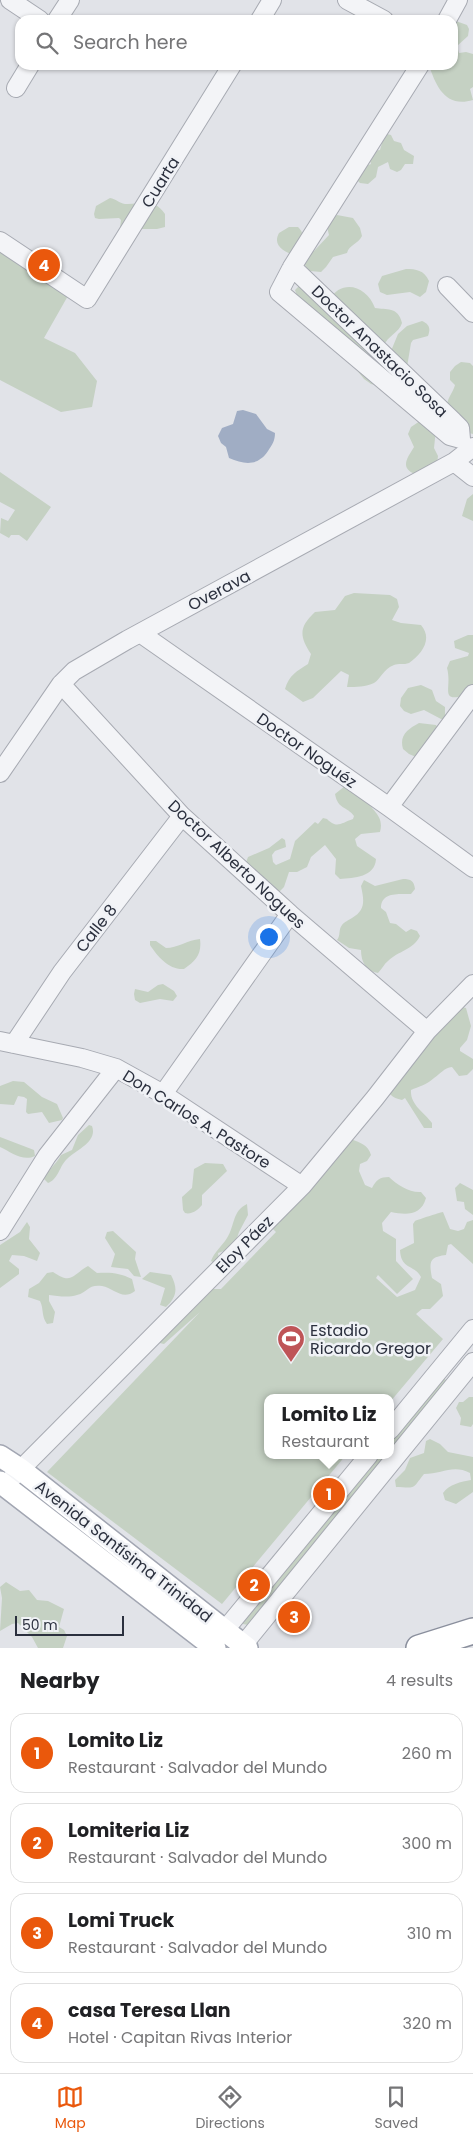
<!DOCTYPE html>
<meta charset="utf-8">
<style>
body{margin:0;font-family:Poppins,sans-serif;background:#f6f6f6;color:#202124}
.scale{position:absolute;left:15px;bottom:12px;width:109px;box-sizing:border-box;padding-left:5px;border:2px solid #2b303e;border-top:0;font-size:14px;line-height:18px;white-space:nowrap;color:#2b303e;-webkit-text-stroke:4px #f0f2f6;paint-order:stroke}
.you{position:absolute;left:268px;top:936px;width:18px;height:18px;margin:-12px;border:4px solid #fff;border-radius:50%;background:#1a73e8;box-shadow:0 0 0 8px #1a73e833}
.badge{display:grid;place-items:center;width:32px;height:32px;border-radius:50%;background:#ea580c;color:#fff;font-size:16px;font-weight:700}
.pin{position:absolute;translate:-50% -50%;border:2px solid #fff;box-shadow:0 1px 5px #0006}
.popup{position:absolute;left:264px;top:1394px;width:130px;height:65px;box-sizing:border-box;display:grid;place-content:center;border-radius:10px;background:#fff;filter:drop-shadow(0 1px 4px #0005);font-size:16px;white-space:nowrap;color:#757577}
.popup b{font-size:19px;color:#202124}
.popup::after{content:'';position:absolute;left:50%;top:100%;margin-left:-10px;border:10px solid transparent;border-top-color:#fff}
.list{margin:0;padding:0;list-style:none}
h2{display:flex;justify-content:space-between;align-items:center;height:65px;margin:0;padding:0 20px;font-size:21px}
h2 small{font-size:16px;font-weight:400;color:#757577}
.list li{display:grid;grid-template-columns:32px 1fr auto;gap:15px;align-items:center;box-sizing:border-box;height:80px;margin:0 10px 10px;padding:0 10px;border:1px solid #e0e0e0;border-radius:15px}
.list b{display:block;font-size:19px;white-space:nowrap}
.list p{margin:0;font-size:16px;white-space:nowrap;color:#757577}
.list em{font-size:16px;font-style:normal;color:#757577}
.icon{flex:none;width:28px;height:28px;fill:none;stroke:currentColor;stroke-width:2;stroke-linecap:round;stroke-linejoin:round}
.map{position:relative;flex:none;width:473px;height:1648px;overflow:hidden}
.search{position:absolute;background:#fff;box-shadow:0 1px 4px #0004;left:15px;right:15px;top:15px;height:55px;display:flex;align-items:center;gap:12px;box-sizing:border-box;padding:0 18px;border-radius:15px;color:#757577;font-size:19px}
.sheet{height:425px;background:#fff}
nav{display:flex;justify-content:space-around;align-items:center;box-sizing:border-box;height:70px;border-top:1px solid #e0e0e0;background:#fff;font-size:14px;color:#757577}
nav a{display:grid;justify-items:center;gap:2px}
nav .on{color:#ea580c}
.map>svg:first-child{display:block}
.green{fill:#c5d1c3}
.water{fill:#a0adc4}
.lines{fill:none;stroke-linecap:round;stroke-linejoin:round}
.minor-casing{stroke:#a7aab2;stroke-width:20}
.major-casing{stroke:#a2a6b2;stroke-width:24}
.highway-casing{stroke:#8a8f9d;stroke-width:28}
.minor{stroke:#f3f4f7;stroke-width:18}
.major{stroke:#fff;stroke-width:21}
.highway{stroke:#fff;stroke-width:25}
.labels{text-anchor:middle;stroke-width:5;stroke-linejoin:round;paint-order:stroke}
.street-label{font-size:16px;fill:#2b303e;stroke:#f0f2f6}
.poi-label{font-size:16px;fill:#2b303e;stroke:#f0f2f6;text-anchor:start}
</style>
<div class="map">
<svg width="473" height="1648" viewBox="0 0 473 1648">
<rect width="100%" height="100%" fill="#e1e3e8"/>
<!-- green -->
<path class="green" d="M453 20 467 25 469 29 468 36 457 46 459 53 466 52 473 54V87L470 89 473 100C446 108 436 87 429 65H453Z
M387 134 391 135 394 141 401 143 404 150 414 156 413 164H405L401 170 397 172 390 169 388 162 378 167 376 177 368 184 360 183 355 178 360 168 371 164 369 157 373 151 380 150 384 136Z
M110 198C116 199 119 203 125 204 141 205 152 196 165 214V227L157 229H141L137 235 133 236 120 228 121 220 119 218 99 219 95 218 94 214 96 206Z
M337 215 353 218 360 228 362 236C358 244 349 245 347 253L333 257 326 267 321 272 310 271C306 268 305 264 302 261 293 253 270 250 279 233L289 227H298C306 234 303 248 314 251L329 235 327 227 330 220Z
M0 245 69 294 44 338 75 353 97 381 92 407 61 412 0 380Z
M406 269C416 269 424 270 429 281L426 292 420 297 410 292 387 295 380 292 378 284 382 276Z
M300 285 329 300C342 278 367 286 375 308 386 310 398 306 402 323 399 333 387 336 384 346L391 351 398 334 407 326 422 321C429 324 431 328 428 336L413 340 411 343 407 367 463 439 379 386 371 384 364 379 297 296 295 290Z
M461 362 470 363 473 366V434L465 432 447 406C447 398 453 393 455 385L450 380V372L455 366Z
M420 421 436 429 434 448 438 456 437 464 415 474C399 468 408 457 414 447L408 434 411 427Z
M0 472 51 507 27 541 19 535H11L9 538 0 533 1 518 8 521 15 510 0 502Z
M473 494V521L462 516 467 499Z
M354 593 390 595 397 599 399 607 392 620 401 623 421 625C433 639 422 654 409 663 404 665 398 663 394 665 383 669 381 679 374 683 366 687 356 687 347 687L349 675 341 671 313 698 303 702 285 689C289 675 297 671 308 664L311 654C299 636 299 627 315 612L335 610 345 596Z
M468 635H473V693C436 705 453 690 447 668L450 661 468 656 469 653 455 648 454 641Z
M421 685 432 690 436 701 445 707V719H441L424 710 411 714 404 711 400 706 401 698 408 688Z
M419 723 436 725 441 734 416 757 409 754 403 749C399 735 408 729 419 723Z
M345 786 365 796C369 810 385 814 380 832L361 834 355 839 357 846 376 859C375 877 354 878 340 879L335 874 336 859 325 845 311 857 307 867 297 872H289L284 887 278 893 245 865 248 857 269 848 282 838 285 840 286 847 275 851 272 855 273 862 276 865 290 859 295 841 315 822 318 824 323 818 327 819C337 829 341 823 353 819L354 816C347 806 338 810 335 794Z
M403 879C411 879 414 881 415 889L411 894C398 894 381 892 381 908L386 912 390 923 396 924 406 932 411 929 417 931 420 936C413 950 398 951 388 961 384 964 382 969 378 973 366 971 361 962 361 950L349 948 337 940C341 935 338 930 342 925 344 922 349 920 352 918 366 910 364 900 361 886L364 880 375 886Z
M200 939C202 954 196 961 184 969 169 970 158 957 150 945V941H156L166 948C177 948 188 940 200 939Z
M163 984 174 991 177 996 173 1001 160 999 140 1003 135 1000 134 994 135 989 148 992 158 985Z
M462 1007 466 1008 471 1026 467 1040 460 1048V1051L473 1059V1069L467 1075 459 1076 452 1067C444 1068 440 1074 434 1078 428 1084 418 1087 411 1090 410 1105 424 1112 432 1123V1128H424L405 1098 402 1100C392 1098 387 1093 385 1083Z
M13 1081 24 1082 42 1097 57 1104 63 1118 62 1120 49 1123 42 1112 28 1114 26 1112 27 1099 24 1097 18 1096 14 1105 0 1104V1086Z
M89 1125 92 1126C98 1142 76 1150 67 1159 60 1165 58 1180 48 1183L44 1179C48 1169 56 1165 61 1155L72 1150 78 1135Z
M0 1137 34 1150 35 1156C23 1162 11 1152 0 1147Z
M351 1139C361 1143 368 1145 371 1155L367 1161 360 1164 359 1171 365 1185 372 1188C376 1180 380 1177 389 1177 397 1185 410 1193 421 1192L426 1198C421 1216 406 1215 391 1212L382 1223 383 1231 396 1239V1261L413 1279 397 1294 378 1275 376 1278 397 1297 415 1290 421 1277C414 1264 401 1270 400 1250L414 1243 413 1224 415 1221C420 1219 438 1213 443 1212L450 1229 458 1231 464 1229 467 1222 473 1220V1264L451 1244 448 1245 446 1255C429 1257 429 1262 432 1278L441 1284 443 1296 430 1309H422L416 1314 443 1339 390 1402V1398H268V1455H346L222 1604 47 1472 200 1312 164 1344 155 1342 184 1314 190 1312V1305L210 1289H221L276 1232 269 1225Z
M205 1163 223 1164 227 1171 202 1195V1205C199 1209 192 1215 185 1213L183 1210 182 1197 192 1188 194 1169Z
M460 1183 473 1190V1215L465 1209 464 1202 457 1201 455 1188Z
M247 1204 248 1215 239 1232 235 1244 230 1249 218 1253 219 1259 217 1265 211 1261C214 1252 222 1246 227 1238 235 1226 232 1211 247 1204Z
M27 1222 30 1227 29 1239 40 1253 37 1261 24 1256 12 1255 9 1261 19 1269V1274L0 1288V1245L20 1232Z
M113 1231 136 1252 135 1259 141 1277 134 1276 128 1269 111 1267 115 1254 105 1238 107 1232Z
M88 1266 97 1273C111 1272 120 1273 132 1279L135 1291C122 1301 114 1288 102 1286 88 1284 88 1292 77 1295 68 1298 58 1296 49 1295V1301L55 1312 53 1323 47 1324C41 1316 44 1309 40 1301L28 1297 29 1289 39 1283 47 1273 53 1272C72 1285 72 1275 88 1266Z
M150 1272 171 1275C178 1288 177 1297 166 1307L160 1305 165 1288 142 1279Z
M441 1379H445L447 1382 390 1452V1441Z
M469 1397H473V1424L471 1427 460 1425 461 1418 456 1408 459 1402H463Z
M430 1439 440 1444 448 1452 473 1457V1492L456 1504 445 1500 443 1493C449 1484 461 1482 471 1480L470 1473C453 1464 442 1474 424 1474 412 1489 417 1488 396 1487L395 1480 405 1470 410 1458 424 1453 426 1441Z
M379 1455H388L248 1625 243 1624V1620Z
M6 1582 20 1591 29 1590 37 1600 48 1601 64 1609 59 1627 64 1630 67 1636 63 1648H38L32 1637 18 1623 12 1624 0 1631 2 1598 0 1587Z"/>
<!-- water -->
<path class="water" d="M243 410 256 414 267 429 275 433C275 441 272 445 268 451 258 466 245 465 229 458L226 447 221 443 218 436 222 428 233 424 237 411Z"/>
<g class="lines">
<defs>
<path id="minor" d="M10 0 40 20
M347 0 384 20
M57 20 70 0
M260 20 272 0
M447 20 458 0
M16 88 30 65
M0 241 87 299 232 65
M292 267 453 421 460 428 461 439 450 436 279 292 292 267 420 65
M447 286 473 313
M454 462 473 477
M140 633 389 807 473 868
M61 684 182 816 290 914 427 1031
M0 773 61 684 74 671 127 640 454 462 473 447
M389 807 473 694
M0 1041 82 1058 116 1068 163 1094 302 1186
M14 1044 62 972 182 816
M163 1094 290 914
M0 1231 47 1156 116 1068
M390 1430 473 1329
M12 1478 302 1186 375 1098 427 1031 473 984
M224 1631 369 1455
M243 1645 473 1362"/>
<path id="major" d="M0 1456 20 1469 247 1648
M0 1482 215 1648"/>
<path id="highway" d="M419 1648 473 1631"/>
</defs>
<!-- minor casing -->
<use href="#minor" class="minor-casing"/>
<!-- major casing -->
<use href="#major" class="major-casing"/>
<!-- highway casing -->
<use href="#highway" class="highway-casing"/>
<!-- minor -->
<use href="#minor" class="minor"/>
<!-- major -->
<use href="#major" class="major"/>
<!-- highway -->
<use href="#highway" class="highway"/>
</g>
<!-- icons -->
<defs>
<symbol id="stadium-pin" viewBox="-11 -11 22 30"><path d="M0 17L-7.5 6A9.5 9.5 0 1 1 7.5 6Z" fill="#bf5457" stroke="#f0f2f6"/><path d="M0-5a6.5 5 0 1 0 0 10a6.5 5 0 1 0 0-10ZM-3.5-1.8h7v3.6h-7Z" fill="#fff"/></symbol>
</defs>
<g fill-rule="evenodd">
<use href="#stadium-pin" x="275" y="1323" width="32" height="43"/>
</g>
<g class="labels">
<!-- street labels -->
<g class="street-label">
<text transform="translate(160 182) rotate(-58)" y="6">Cuarta</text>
<text transform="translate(380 351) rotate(44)" y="6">Doctor Anastacio Sosa</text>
<text transform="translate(219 590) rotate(-28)" y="6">Overava</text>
<text transform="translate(307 750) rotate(35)" y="6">Doctor Noguéz</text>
<text transform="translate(237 864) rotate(43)" y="6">Doctor Alberto Nogues</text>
<text transform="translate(96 928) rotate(-52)" y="6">Calle 8</text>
<text transform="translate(197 1119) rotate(32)" y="6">Don Carlos A. Pastore</text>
<text transform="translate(244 1244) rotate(-45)" y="6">Eloy Páez</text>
<text transform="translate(124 1551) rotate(38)" y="6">Avenida Santísima Trinidad</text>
</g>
<!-- poi labels -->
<g class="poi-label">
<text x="310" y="1336">Estadio<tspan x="310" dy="18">Ricardo Gregor</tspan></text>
</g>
</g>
</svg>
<div class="scale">50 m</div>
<div class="you"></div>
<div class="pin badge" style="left:329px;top:1494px">1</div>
<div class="popup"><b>Lomito Liz</b>Restaurant</div>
<div class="pin badge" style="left:254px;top:1585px">2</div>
<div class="pin badge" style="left:294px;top:1617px">3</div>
<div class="pin badge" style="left:44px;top:265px">4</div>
<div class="search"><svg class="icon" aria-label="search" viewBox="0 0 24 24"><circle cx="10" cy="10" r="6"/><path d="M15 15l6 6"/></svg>Search here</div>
</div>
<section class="sheet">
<h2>Nearby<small>4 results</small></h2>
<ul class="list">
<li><span class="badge">1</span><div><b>Lomito Liz</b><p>Restaurant · Salvador del Mundo</p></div><em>260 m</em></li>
<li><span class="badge">2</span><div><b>Lomiteria Liz</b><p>Restaurant · Salvador del Mundo</p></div><em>300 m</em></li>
<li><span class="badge">3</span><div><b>Lomi Truck</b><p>Restaurant · Salvador del Mundo</p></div><em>310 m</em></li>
<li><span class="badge">4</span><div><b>casa Teresa Llan</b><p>Hotel · Capitan Rivas Interior</p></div><em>320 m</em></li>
</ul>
</section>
<nav>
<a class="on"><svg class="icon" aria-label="map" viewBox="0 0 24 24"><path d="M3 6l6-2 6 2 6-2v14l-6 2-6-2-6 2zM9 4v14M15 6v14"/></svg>Map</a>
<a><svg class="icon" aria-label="directions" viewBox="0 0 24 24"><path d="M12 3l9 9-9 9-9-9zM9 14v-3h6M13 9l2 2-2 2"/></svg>Directions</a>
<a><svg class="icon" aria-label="saved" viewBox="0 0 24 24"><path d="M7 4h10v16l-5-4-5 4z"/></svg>Saved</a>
</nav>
